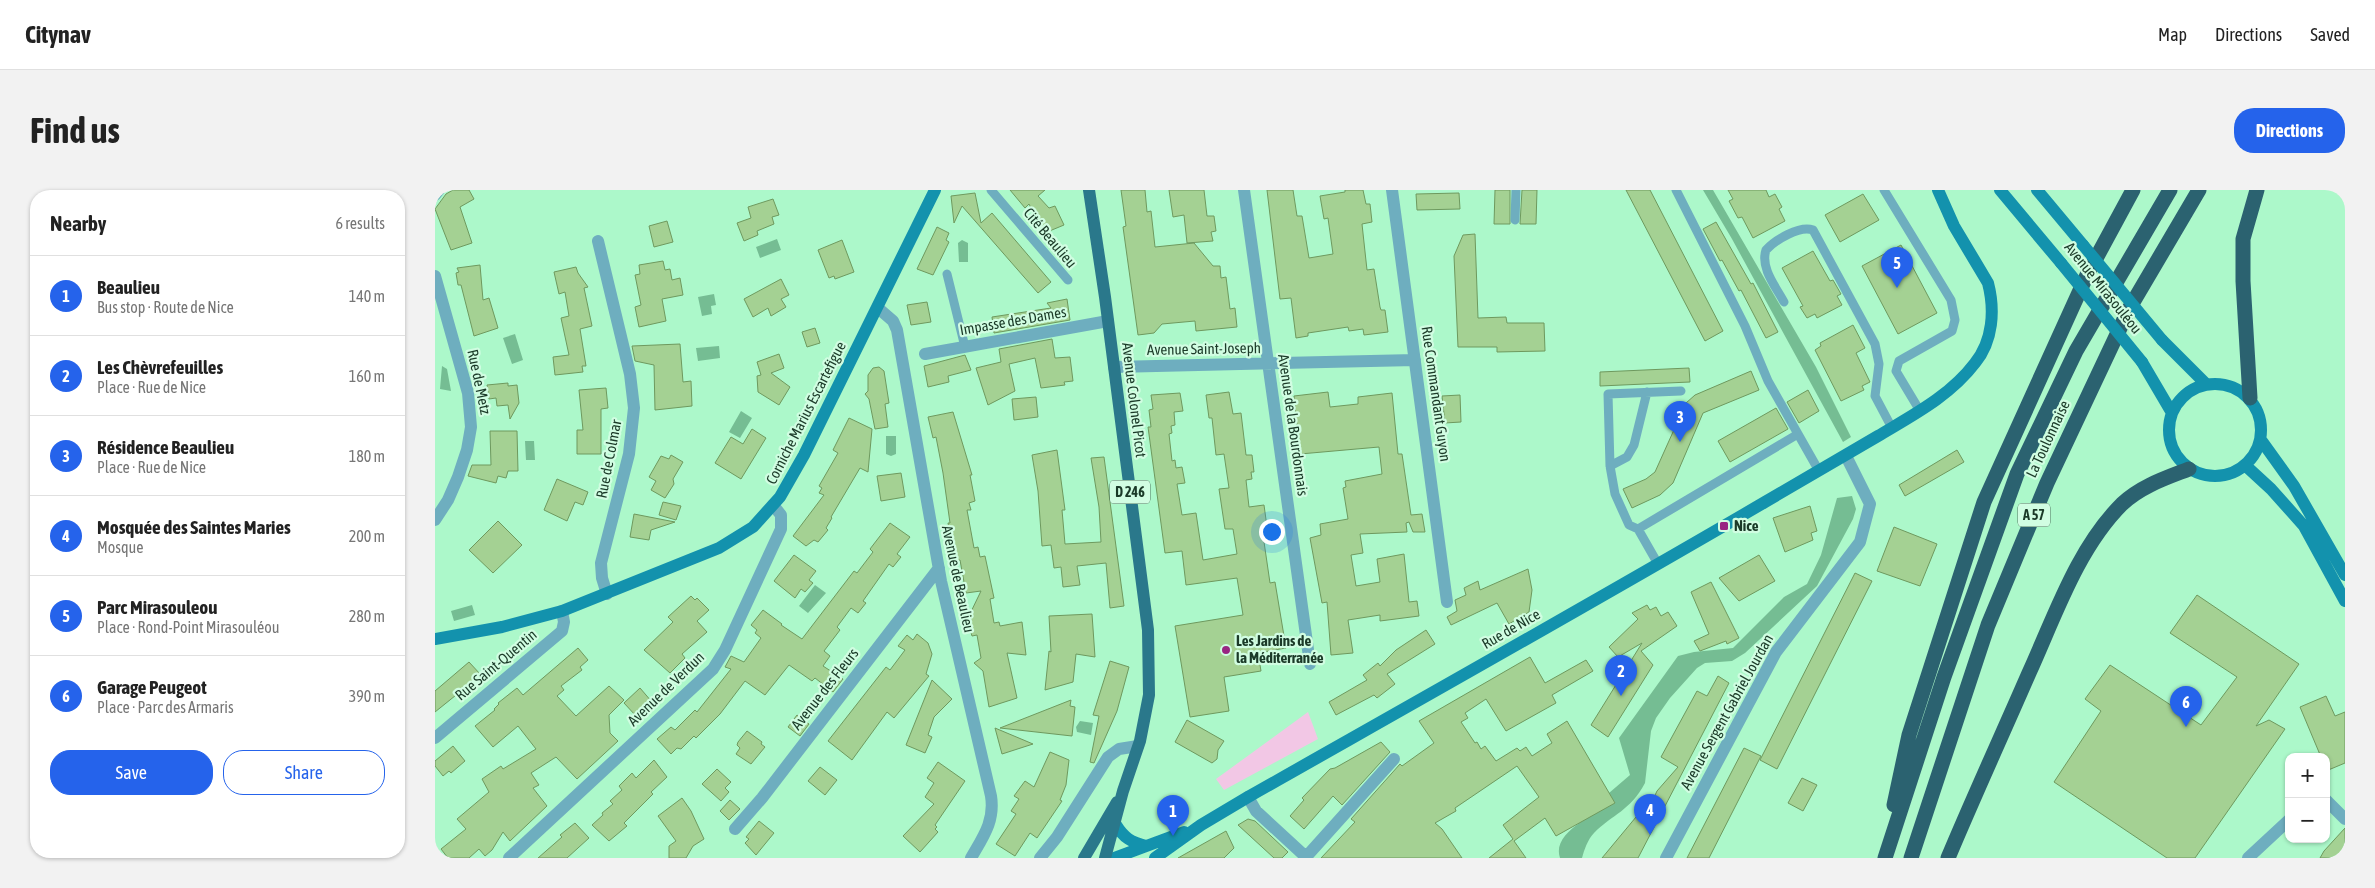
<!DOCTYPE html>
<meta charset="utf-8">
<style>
body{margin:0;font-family:"Asap Condensed",sans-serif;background:#f2f2f2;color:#222}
.controls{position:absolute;right:15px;bottom:15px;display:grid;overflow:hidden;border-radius:10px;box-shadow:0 1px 4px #0004}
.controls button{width:45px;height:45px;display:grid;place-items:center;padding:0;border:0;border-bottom:1px solid #e0e0e0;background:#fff;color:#222;font:25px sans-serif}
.you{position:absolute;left:836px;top:341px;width:18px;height:18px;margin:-12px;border:4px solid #fff;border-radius:50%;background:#1a73e8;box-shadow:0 0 0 8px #1a73e833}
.badge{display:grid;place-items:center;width:32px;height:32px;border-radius:50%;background:#2563eb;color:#fff;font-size:16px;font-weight:700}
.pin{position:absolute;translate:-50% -41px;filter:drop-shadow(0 1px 2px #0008)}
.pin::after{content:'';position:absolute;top:26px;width:18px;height:15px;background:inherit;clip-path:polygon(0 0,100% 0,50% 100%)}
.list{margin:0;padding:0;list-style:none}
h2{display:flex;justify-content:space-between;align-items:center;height:65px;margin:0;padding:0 20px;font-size:21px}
h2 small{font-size:16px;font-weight:400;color:#767676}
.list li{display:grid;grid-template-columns:32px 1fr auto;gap:15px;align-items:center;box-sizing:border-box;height:80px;padding:0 20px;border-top:1px solid #e0e0e0}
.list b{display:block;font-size:19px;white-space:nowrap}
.list p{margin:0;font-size:16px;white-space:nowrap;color:#767676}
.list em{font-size:16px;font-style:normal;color:#767676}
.actions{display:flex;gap:10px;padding:15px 20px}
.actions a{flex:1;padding:11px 0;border:1px solid #2563eb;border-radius:20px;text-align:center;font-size:18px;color:#2563eb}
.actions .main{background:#2563eb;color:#fff}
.map{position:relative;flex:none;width:1910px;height:668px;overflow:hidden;border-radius:20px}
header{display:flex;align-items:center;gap:30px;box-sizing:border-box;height:70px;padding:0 25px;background:#fff;border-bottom:1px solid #e0e0e0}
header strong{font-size:24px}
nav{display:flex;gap:28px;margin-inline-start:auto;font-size:18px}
.intro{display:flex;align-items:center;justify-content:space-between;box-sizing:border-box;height:120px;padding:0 30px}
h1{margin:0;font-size:35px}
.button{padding:12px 22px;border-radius:20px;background:#2563eb;color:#fff;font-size:18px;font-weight:700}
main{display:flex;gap:30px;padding:0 30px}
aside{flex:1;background:#fff;border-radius:20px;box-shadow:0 1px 4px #0004}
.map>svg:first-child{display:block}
.green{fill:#f2c7e5}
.water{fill:#75bd93}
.building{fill:#a4d193;stroke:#6e995e}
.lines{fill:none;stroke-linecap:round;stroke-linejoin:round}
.lane{stroke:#6eaebf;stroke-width:9}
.street{stroke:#6eaebf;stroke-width:12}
.secondary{stroke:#1392ad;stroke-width:12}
.primary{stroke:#2a788b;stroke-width:12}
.highway{stroke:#2b6270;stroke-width:15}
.secondary-bridge{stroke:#1392ad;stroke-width:12}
.poi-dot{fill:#992582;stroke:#d1fde2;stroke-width:2}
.labels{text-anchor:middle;stroke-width:4.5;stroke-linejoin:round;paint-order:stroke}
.shield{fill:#d1fde2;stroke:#527460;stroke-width:1}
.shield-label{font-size:14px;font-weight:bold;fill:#1b3a28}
.street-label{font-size:15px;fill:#1b3a28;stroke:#d1fde2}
.poi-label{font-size:15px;font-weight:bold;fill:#1b3a28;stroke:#d1fde2;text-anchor:start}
</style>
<header>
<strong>Citynav</strong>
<nav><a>Map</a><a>Directions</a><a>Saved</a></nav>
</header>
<div class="intro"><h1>Find us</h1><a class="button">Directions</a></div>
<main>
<aside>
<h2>Nearby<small>6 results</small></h2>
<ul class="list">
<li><span class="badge">1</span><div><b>Beaulieu</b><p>Bus stop · Route de Nice</p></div><em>140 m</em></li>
<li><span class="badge">2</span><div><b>Les Chèvrefeuilles</b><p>Place · Rue de Nice</p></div><em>160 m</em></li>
<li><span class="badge">3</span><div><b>Résidence Beaulieu</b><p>Place · Rue de Nice</p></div><em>180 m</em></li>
<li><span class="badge">4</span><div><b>Mosquée des Saintes Maries</b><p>Mosque</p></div><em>200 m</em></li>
<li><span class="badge">5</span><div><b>Parc Mirasouleou</b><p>Place · Rond-Point Mirasouléou</p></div><em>280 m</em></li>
<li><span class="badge">6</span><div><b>Garage Peugeot</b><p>Place · Parc des Armaris</p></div><em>390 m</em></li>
</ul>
<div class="actions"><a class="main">Save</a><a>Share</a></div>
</aside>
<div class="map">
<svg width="1910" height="668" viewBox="0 0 1910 668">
<rect width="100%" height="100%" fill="#acf8ca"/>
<!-- green -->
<path class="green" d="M873 522 883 549 789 600 781 589Z"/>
<!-- water -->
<path class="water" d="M1268 0H1278L1381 177 1416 247 1408 252 1297 49Z
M342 49 346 60 325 68 321 57Z
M527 50 533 53V72H524L523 53Z
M279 104 281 115 276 116 277 124 267 126 263 107Z
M80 144 88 170 77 174 68 148Z
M284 156 285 168 263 171 261 158Z
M7 176 12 179 16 201 5 199Z
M306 221 317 228 305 248 294 242Z
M451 246H461V264L456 266 451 264Z
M90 251H99L100 270H91Z
M1417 306 1421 319 1418 329 1382 396 1310 463 1297 471 1270 473 1262 478 1235 508 1221 528 1216 541 1210 593C1195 621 1178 624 1159 643 1153 649 1149 660 1147 668H1125C1116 642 1162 623 1180 613L1174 603 1195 585 1184 548 1243 466 1259 462 1298 458 1349 407 1372 394 1386 365 1402 308Z
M380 395 391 403 373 423 364 416Z
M37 415 40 425 19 431 16 421Z
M645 531 658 533 656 545 642 542 641 537Z"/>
<!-- building -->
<path class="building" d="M18 0H34L39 9 25 17 37 53 16 60 0 19 11 4Z
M575 0H610L603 6 614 18 620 16 629 35 612 42 610 37 606 38 594 14 590 18Z
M686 0H710L712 22 716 21 720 57 759 53 778 76H785L786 88 791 87 795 119 800 118 802 137 761 141 760 131 727 134 719 143 703 145 688 37 691 36Z
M734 0H769L772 26H779L781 41 776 42 778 51 752 53 749 25 738 27Z
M832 0H858L862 26H867L874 68 898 64 893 28 889 29 885 6 910 2V0H928L931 14H935L937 32 927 34 932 80 939 79 945 117 946 120H950L953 142 929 145 928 139 914 141 913 137 873 143V146L861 148 856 108 845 109Z
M1060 0H1075V34H1059Z
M1087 0H1102L1101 34H1085Z
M1191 0H1215L1288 141 1270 151Z
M1293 0H1331L1334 7 1340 4 1347 17 1344 19 1350 31 1318 48 1307 27 1303 28 1294 11 1298 9Z
M540 3 546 33 557 23 616 92 603 103 527 16 519 33 516 6Z
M1024 3 1025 19 982 20 981 4Z
M1428 4 1444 30 1405 52 1390 25Z
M338 9 344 25 337 27 339 34 322 41 323 45 309 51 302 33 316 28 313 17Z
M232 31 238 52 219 57 214 36Z
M1281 32 1316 94 1318 93 1343 142 1331 148 1306 100 1304 101 1287 70 1285 71 1268 39Z
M502 37 514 43 511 50 514 52 498 85 482 79Z
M1040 44 1043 128 1071 127 1072 133H1109L1110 161 1062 162V157H1023L1019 66 1028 45Z
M407 50 419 82 400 89 399 86 394 88 383 60Z
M1466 55 1502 123 1463 144 1427 76Z
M1378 61 1395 91 1398 90 1406 104 1402 106 1407 115 1382 128 1380 124 1372 128 1365 117 1368 116 1347 78Z
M228 71 230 80 235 79 237 90 245 88 248 105 227 109 231 131 204 137 200 117 206 115 200 85 205 84 204 75Z
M45 75 48 110 54 108 63 138 39 146 26 95H23L21 83 24 82 22 78Z
M141 77 143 83 153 97 149 98 157 136 145 139 151 176H147L148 182 120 185 118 167 134 165 126 128 134 126 130 102 124 104 119 82Z
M346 89 354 105 346 109 351 117 336 126 333 118 318 127 309 109Z
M632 109 635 130 559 143 557 127 616 118 612 113Z
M492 112 496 132 476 135 472 115Z
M1418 135 1430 158 1421 163 1435 192 1427 196 1429 200 1406 211 1380 160 1386 156 1385 153Z
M380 138 385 153 372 157 367 142Z
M617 149 620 168 635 167 638 191 629 192 630 195 606 198 600 168 574 174 580 201 553 215 541 178 566 172 564 159Z
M245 154 248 192 256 191 257 216 220 220 219 175 200 171 197 156Z
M344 164 349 178 336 183 355 197 344 215 323 202 322 186 326 185 322 172Z
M530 165 536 180 513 186 514 192 493 197 489 176Z
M444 177 449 181 454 213 450 214 453 237 440 239 434 209 430 204 433 201V185L438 178Z
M1254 178 1255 192 1165 196V182Z
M1316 181 1324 200 1268 223 1238 293 1225 305 1197 318 1188 299 1211 289 1220 282 1251 213 1260 205Z
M73 193V196L82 195 84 213 75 229 73 215 62 216 61 208 54 209 52 195Z
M171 198 173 218 166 219V264H142V240H148L144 200Z
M1373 200 1384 221 1364 233 1352 212Z
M794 202 798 224 806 223 811 265H817L819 282H816L817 289 811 290 814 317 829 315 833 344 828 345 835 393 840 392 851 458 823 463 826 481 789 487 794 521 755 527 740 436 808 425 802 388 751 395 747 361 730 363 713 237H716L714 220 718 219 716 205 745 203 748 221 739 222 740 235 736 236 737 243 734 244 737 271 740 270 741 278 747 277 750 293 742 294 747 325 761 323 768 370 802 364 798 339H790L784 299 794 298 789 264 781 265 777 228H774L771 205Z
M893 202 895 217 923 214V207L957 203 963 264H967L976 325 987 324 990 342H978L974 332 971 333 972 342 925 344 928 363 916 365 921 396 945 392 942 369 969 364 974 412 982 411 984 426 945 431V425L913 430 918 463 896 465 892 412 887 413 875 348 886 345 885 334 913 329 908 298 911 297 910 291 947 284 944 257 865 264 859 206Z
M1025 205 1026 232 1010 233 1007 206Z
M601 207 603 227 579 230 577 209Z
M1341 218 1353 239 1295 272 1283 251Z
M518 222 537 285H535L540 311 534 313 536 320H532L539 358 543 357 545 367 550 366 559 408 555 409 559 433 564 432 565 436 587 432 591 465 572 463 582 508 554 517 548 481 539 473 546 468 542 445 537 446 532 430 546 401 531 403 525 370 520 371 513 333H515L508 283 501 247 498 248 493 227Z
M414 228 437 239 433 282 425 278 396 327 397 328 391 338 393 340 383 352 379 350 371 356 358 346 389 305 384 303 387 298 384 296 403 263 398 260Z
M317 239 331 248 306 289 280 273 296 247 308 254Z
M55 241H82L83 281H73L71 288 63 286 61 293 33 286 37 275H56Z
M622 260 630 320H627L630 354 666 352 664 317 656 268 669 267 689 416 675 418 671 373 642 376 645 395 628 397 626 377 619 378 616 355 607 356 603 301 597 265Z
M1522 260 1529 272 1470 306 1464 295Z
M236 265 248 272 238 289 239 294 230 308 216 300 221 291 214 287 226 266 234 269Z
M466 283 470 307 446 311 442 286Z
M122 289 153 302 148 315 140 312 132 331 109 320Z
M228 312 246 316 241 330 224 325Z
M1375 316 1382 341 1376 343 1378 350 1350 362 1338 328Z
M199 324 240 332 216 340 214 350 195 347Z
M63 331 87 355 58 383 34 360Z
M455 333 475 347 462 364 466 367 458 377 454 374 428 411 431 413 423 423 416 418 402 437 405 440 389 461 395 466 388 476 408 489 398 502 380 488 377 491 354 475 330 505 310 491 285 524 261 548 259 546 246 559 242 558 236 564 222 549 236 537 240 540 260 520 262 522 296 479 290 477 296 466 309 472 326 448 320 443 322 440 316 435 328 420 347 434 346 435 367 449 419 381 422 383 438 362 435 359Z
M1459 337 1502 354 1485 396 1442 381Z
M359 365 381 381 374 390 378 393 370 402 366 399 360 408 339 391Z
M1324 365 1340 391 1304 411 1284 388Z
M1093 379 1097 400 1094 422 1074 434 1062 413 1016 435 1012 427 1022 421 1020 410 1031 405 1029 398 1043 391 1045 400Z
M1420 383 1437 391 1342 579 1325 570Z
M1276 392 1304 448 1292 454 1291 451 1265 461 1259 451 1274 444 1256 402Z
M1762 405 1864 474 1821 536 1834 530 1850 539 1760 668H1732L1619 592 1666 521 1650 509 1675 475 1766 535 1802 487 1735 443Z
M256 406 260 410 262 408 274 420 262 431 272 442 247 464 250 468 235 483 209 460 238 432 233 427Z
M1212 415 1215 420 1221 417 1226 426 1233 422 1242 436 1206 461 1218 475 1173 547 1156 535 1207 453 1183 467 1174 457 1203 429 1197 423Z
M657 424 660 467 641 464 638 492 610 500 614 461 616 462 614 426Z
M991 440 1000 454 952 484 960 494 942 508 939 505 901 525 894 512 932 490 928 485 943 473 945 476 961 460Z
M482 444 493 453 497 464 491 484 494 486 459 528 452 522 417 570 393 551 451 477 455 480 470 460 463 456 472 445 478 450Z
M143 458 153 470 145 477 147 480 126 496 129 500 122 506 141 526 174 496 189 510 174 525 175 543 183 551 142 589 121 567 96 583 104 595 98 598 112 616 75 651 68 642 57 660 50 666 44 659 34 668H13L6 659 31 639 22 629 54 602 47 589 66 576 68 579 101 559 83 536 58 557 40 536 60 520 59 519 64 514 63 513 82 498 88 505Z
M1095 467 1110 493 1151 470 1158 481 1117 505 1121 513 1071 541 1051 509 1030 523 1033 528 1026 532 1040 553 1042 552 1046 559 1050 556 1061 571 1082 558 1085 561 1091 557 1097 566 1117 553 1112 544 1132 531 1180 613 1121 646 1110 628 1079 651 1091 668H1054L1078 649 1068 635 1104 607 1082 576 1020 618 1021 621 1000 633 1007 639 1027 668H886L920 632 916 629 965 574 967 576 999 553 984 531Z
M675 471 694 477 682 521 659 573 655 572 664 526 658 525Z
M34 472 46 485 0 522V501Z
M1283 486 1294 493 1203 668H1167L1211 615 1215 616 1222 601 1243 577 1226 567 1262 501 1272 506Z
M497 490 517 509 499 527 493 545 497 547 490 563 471 555Z
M205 498 217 512 201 526 189 513Z
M1891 506 1900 526 1910 522V573L1891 581V567H1886L1865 517Z
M636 510 635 516 640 517 637 546 565 538Z
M362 525 374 534 365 546 353 537Z
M752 530 789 551 783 560 782 569 777 573 740 552Z
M560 538 598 554 567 564Z
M312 541 327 552 326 554 330 557 316 574 301 564 305 558 302 555 303 552Z
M946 552 955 562 907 615 898 606 869 639 855 626 869 610 867 608 895 579 900 578Z
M18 556 30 571 16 583 14 581 8 586 0 576V571Z
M1309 558 1326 566 1274 668H1252Z
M615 562 634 570 631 595 625 610 627 611 602 648 595 643 580 666 561 654 581 624 576 621 584 609 579 606 590 591 599 597Z
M219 570 232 587 216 602 218 604 189 633 192 636 174 651 157 635 168 625 167 623 178 614 175 611 187 600 184 596 197 583 201 588Z
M503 572 530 591 500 635 502 637 500 639 503 642 485 662 468 646 499 614 490 607 499 593 492 588Z
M385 577 402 590 390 605 373 591Z
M282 579 296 592 290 598 294 602 286 611 267 594Z
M1367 588 1382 595 1368 621 1353 613Z
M247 608 256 621 269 649 258 656 251 668H234V656L241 651 223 626Z
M295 610 305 619 294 630 285 621Z
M813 629 820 631 853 662 847 668H839L803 635Z
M324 631 339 643 321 665 310 653 314 649 311 647Z
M140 633 154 648 132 668H103L127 647 125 645Z
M1910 638V668H1885L1889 661Z
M791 641 799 658 789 668H743Z"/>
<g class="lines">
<!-- lane -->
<path class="lane" d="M556 0 633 90
M1241 0 1310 136 1333 191 1363 244
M1449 0 1516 110 1520 130 1517 141 1464 171 1461 181 1485 221
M1080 30 1081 0
M512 84 530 157
M1349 112C1341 97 1325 78 1331 60 1340 50 1365 35 1378 40L1440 154 1444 174 1440 206 1457 238
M1246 201 1173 204 1175 276 1180 304 1194 335 1203 339 1363 244 1384 281
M1175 276 1192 267 1199 255 1212 202
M1203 339 1223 374"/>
<!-- street -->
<path class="street" d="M809 0 875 474
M957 0 1012 412
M0 5 4 0
M163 51 195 184 199 218 194 264 166 373 167 388 172 404
M0 86 33 203 36 237 32 260 23 287 13 310 0 330
M443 118 458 131 462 140 506 391 556 606C560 631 548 647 536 668
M490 164 673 131
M679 177 980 170
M0 548 127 441 129 432 127 421
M813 607 821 621 872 668
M1891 610 1910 629
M300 639 327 608 504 378
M871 667 959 569
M74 668 278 479 290 460 346 339V325L338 315
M605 668 622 647 673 567 684 559 703 556
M1231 668 1341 462 1425 352 1435 314 1411 266
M1813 668 1854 630"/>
<!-- secondary -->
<path class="secondary" d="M1565 0 1626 73
M1602 0 1648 55
M1727 150 1771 194
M1707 172 1737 223
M1734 240a46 46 0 1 1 92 0a46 46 0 1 1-92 0Z
M1826 250 1859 296 1910 385
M1811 276 1836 299 1869 336 1910 411
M0 449 67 437 127 421 284 358 318 337 345 307 369 265 500 0
M681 635C689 648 696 652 711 656
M679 668 749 642
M720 668 766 635 813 607C986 509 1159 412 1330 312 1368 290 1406 268 1443 246 1478 225 1515 206 1540 173 1558 151 1560 120 1553 93L1519 36 1503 0"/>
<!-- primary -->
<path class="primary" d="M654 0 670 107 713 440 714 505 705 551 688 601 670 668
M649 668 682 612"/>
<!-- highway -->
<path class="highway" d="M1815 208 1808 91V49L1822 0
M1459 615 1474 545 1549 312 1652 85 1698 0
M1450 668 1509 487 1582 284 1641 161 1735 0
M1476 668 1553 435 1612 293 1694 119 1764 0
M1513 668C1539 606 1567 545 1594 483 1620 426 1642 359 1687 314 1706 296 1731 288 1754 279"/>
<!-- secondary-bridge -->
<path class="secondary-bridge" d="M1648 55 1727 150
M1626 73 1707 172"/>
</g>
<!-- markers -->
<g class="poi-dot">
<rect x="1284" y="331" width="10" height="10" rx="2.5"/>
<circle cx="791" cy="460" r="5"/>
</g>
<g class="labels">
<!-- shield labels -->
<g class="shield">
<rect x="675" y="290.5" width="40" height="23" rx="4"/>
<rect x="1583" y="313.5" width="32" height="23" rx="4"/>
</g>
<g class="shield-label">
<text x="695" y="307">D 246</text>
<text x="1599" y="330">A 57</text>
</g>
<!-- street labels -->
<g class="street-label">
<text transform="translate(615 48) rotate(50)" y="5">Cité Beaulieu</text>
<text transform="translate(1668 98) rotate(51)" y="5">Avenue Mirasouléou</text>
<text transform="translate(578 131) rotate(-10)" y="5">Impasse des Dames</text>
<text transform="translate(769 159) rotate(-1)" y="5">Avenue Saint-Joseph</text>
<text transform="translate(44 192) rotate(78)" y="5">Rue de Metz</text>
<text transform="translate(1001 204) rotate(82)" y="5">Rue Commandant Guyon</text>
<text transform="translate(699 210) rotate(83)" y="5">Avenue Colonel Picot</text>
<text transform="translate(371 223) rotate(-63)" y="5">Corniche Marius Escartefigue</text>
<text transform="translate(858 235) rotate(82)" y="5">Avenue de la Bourdonnais</text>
<text transform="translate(1613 249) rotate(-65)" y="5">La Toulonnaise</text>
<text transform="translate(174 269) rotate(-79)" y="5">Rue de Colmar</text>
<text transform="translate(523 389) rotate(78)" y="5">Avenue de Beaulieu</text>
<text transform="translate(1076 439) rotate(-30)" y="5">Rue de Nice</text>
<text transform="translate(61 475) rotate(-40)" y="5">Rue Saint-Quentin</text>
<text transform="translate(231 499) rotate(-44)" y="5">Avenue de Verdun</text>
<text transform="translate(390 499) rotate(-52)" y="5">Avenue des Fleurs</text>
<text transform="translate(1292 522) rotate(-61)" y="5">Avenue Sergent Gabriel Jourdan</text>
</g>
<!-- poi labels -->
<g class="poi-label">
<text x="1299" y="341">Nice</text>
<text x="801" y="456">Les Jardins de<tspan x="801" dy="17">la Méditerranée</tspan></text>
</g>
</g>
</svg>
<div class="controls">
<button>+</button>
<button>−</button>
</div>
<div class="you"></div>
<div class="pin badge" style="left:738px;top:646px">1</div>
<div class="pin badge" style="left:1186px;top:506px">2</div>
<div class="pin badge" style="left:1245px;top:252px">3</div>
<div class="pin badge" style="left:1215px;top:645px">4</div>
<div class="pin badge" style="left:1462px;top:98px">5</div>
<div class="pin badge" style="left:1751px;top:537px">6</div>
</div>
</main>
